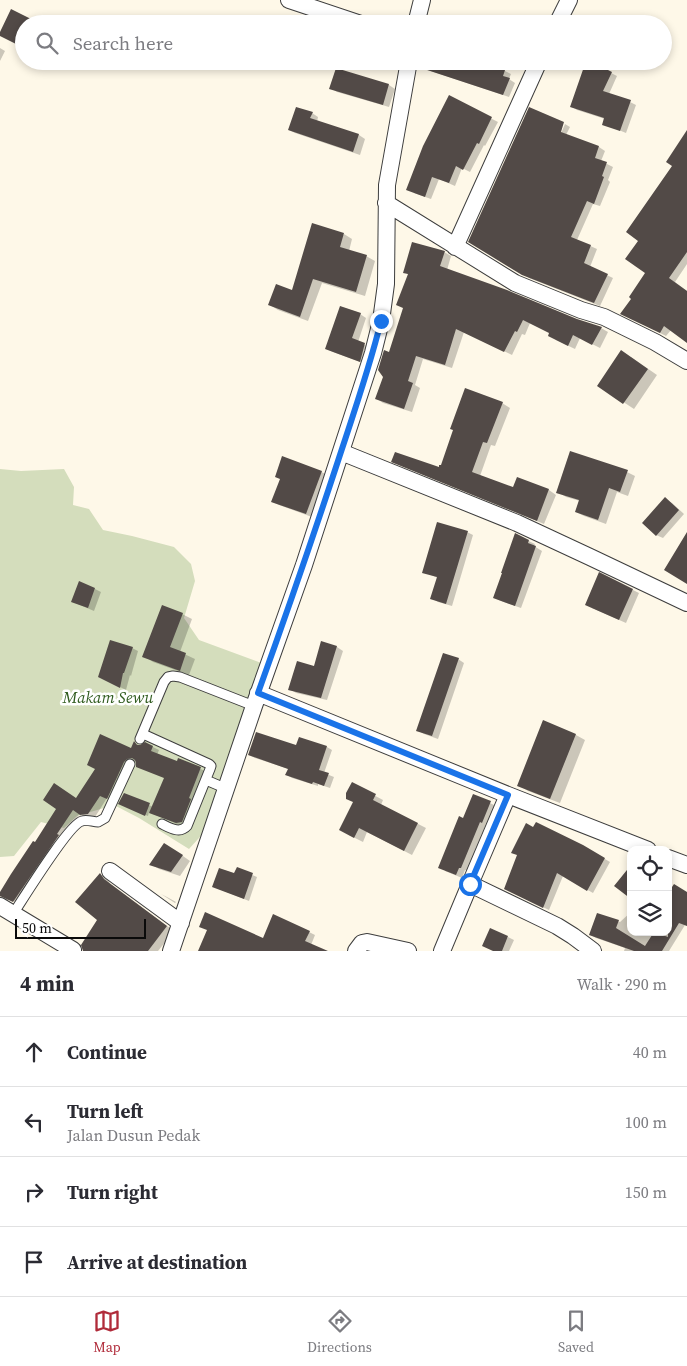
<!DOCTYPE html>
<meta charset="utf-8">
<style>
body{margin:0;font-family:"Source Serif 4",serif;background:#f2f2f3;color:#2b2b33}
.controls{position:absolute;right:15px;bottom:15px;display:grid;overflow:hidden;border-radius:10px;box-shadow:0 2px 8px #0003}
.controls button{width:45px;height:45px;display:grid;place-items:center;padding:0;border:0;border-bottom:1px solid #e1e1e2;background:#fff;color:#2b2b33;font:25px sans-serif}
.scale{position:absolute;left:15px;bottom:12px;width:131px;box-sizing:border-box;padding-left:5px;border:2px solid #0a0a0a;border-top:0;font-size:14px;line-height:18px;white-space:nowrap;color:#0a0a0a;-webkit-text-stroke:4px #fff;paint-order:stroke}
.stop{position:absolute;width:15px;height:15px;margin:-11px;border:4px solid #1a73e8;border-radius:50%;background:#fff}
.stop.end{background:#1a73e8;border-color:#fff;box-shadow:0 1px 5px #0008}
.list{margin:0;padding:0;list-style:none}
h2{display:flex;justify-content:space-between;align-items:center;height:65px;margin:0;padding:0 20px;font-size:21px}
h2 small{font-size:16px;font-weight:400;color:#7c7c81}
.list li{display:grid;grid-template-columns:32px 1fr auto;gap:15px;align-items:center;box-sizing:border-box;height:70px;padding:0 20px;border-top:1px solid #e1e1e2}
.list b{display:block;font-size:19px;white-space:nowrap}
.list p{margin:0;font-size:16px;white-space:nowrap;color:#7c7c81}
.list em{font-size:16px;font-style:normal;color:#7c7c81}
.icon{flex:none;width:28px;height:28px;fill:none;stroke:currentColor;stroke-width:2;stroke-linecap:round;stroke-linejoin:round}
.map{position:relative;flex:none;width:687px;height:951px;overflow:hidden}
.search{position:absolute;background:#fff;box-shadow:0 2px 8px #0003;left:15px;right:15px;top:15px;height:55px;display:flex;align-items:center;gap:12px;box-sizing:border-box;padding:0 18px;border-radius:28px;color:#7c7c81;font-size:19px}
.sheet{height:345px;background:#fff}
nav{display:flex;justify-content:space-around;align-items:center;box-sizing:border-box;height:70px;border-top:1px solid #e1e1e2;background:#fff;font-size:14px;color:#7c7c81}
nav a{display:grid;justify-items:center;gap:2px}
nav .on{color:#b02b3a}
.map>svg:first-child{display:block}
.cemetery{fill:#d4ddbc}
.shadow{fill:#0003}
.building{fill:#524a47}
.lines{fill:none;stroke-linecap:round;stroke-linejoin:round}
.service-casing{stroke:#3d3d3d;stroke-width:11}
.minor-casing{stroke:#3d3d3d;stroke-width:18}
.service{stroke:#fff;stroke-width:9}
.minor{stroke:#fff;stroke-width:16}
.route{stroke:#1a73e8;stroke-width:6}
.labels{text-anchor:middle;stroke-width:5;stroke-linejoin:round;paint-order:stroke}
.park-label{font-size:16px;font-style:italic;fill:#305c1f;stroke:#fff}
</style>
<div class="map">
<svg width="687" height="951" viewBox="0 0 687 951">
<rect width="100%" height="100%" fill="#fef8e8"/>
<!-- cemetery -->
<path class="cemetery" d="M0 469 21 471 64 469 74 487 73 505 89 509 103 530 132 536 174 547 191 564 195 581 184 618 199 640 264 664 208 828 189 849 139 818 114 805 77 816 64 828 41 822 14 856 0 857Z"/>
<!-- shadow -->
<path class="shadow" d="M31 20 36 24H24L0 34Z
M0 48 5 51 0 61Z
M572 61H587L617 76 609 94 630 102 636 105 626 133 604 124 605 119 577 110 571 106 585 68Z
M482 63 505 71 511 74 509 79 515 83 509 97 431 71 425 68Z
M389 85 395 89 389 107 337 92 331 88Z
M449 97 498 122 485 146 484 145 470 172 462 168 455 186 439 179 431 199 414 193Z
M312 113 318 117 317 122 359 135 365 139 360 155 295 133 289 130Z
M565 124 570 127 566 135 599 147 605 151 601 161 613 167 608 180 610 182 600 206 593 204 577 240 597 249 590 267 613 278 600 306 529 278 470 242 559 138Z
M687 132V264L675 282 687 291V341L671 330 666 336 628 317 632 298 647 273 640 241 674 166Z
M344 234 352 239 349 251 366 256 375 261 365 296 322 283 308 321 278 310 270 305 293 291Z
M444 252 451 256 447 270 577 320 601 328 608 332 600 348 580 338 575 349 556 340 551 333 530 323 525 335 522 334 512 355 464 332 452 368 423 359 415 385 420 388 412 412 383 403 377 399 404 308 409 275 405 272Z
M360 314 366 318 358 342 371 348 366 364 333 352 327 349Z
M631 357 657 375 634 409 599 386Z
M502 403 510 408 495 446 491 445 480 476 514 489 518 479 549 490 556 495 544 524 400 465 439 469Z
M321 472 328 475 312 517 279 505 273 502Z
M627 472 635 476 628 496 617 492 606 524 584 516 576 512 580 501 566 497 558 492Z
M665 499 672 503 684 514 663 538 656 535Z
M467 532 473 535 452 606 438 602 432 598 438 578 424 572Z
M516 535 535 544 534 546 542 551 521 608 501 601 495 598Z
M95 589 101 592 94 611 73 602Z
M633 590 639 593 626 623 592 608Z
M182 614 192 619 180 652 195 659 189 675 153 662 144 656Z
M322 643 337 647 343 651 327 700 296 693 290 689 314 667Z
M132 648 138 651 131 676 130 675 126 690 106 680Z
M458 659 464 663 438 739 424 734 417 730Z
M544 722 576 735 585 740 560 803 528 791 519 785Z
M300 738 327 747 332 750 324 773 334 777 330 788 318 784V786L292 778 287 775 289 769 255 758 249 755 297 746Z
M135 743 141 746 153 747 159 750 157 755 177 763 179 759 207 772 187 826H181L149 812 148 816 122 805H149L153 807 165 778 137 761 133 762 114 801 107 798 95 817 88 818 80 813 20 905 12 900H4L0 897V894L35 843 77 800 132 749Z
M353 784 383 800 381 805 426 828 412 855 367 832 363 842 349 835 354 802 346 797Z
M490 803 496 806 489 825 486 824 467 871 465 870 462 878 445 871 464 819Z
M583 846 610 862 593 893 563 876 549 910 511 892Z
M173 849 190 861 180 876 159 869 151 864Z
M237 869 257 877 249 901 219 889 235 875Z
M101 875 107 879 111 885 174 931 158 951H84L98 920Z
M687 893V926L685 925 669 951H624L625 948 596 938 591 935 598 914 620 922 631 912V932H668Z
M161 894 167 897 176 902 175 903Z
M309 932 315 935 311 945 325 951H199Z
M508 937 514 940 509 951H494Z"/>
<!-- building -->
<path class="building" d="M11 9 31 19 28 24H24V48L0 36V32Z
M419 61H480L505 70 503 76 510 78 503 95 418 67Z
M586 61H590L612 72 603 91 631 100 620 131 602 125 604 118 570 107Z
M336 68 389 84 383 105 329 89Z
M449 95 492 117 479 144 477 143 463 170 456 166 449 183 432 177 425 197 406 190 423 146Z
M296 107 313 112 310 118 359 134 353 152 288 130Z
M529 107 564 122 561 132 599 146 595 158 607 162 602 176 604 177 594 204 587 201 571 237 591 245 584 263 608 274 594 303 522 275 468 242Z
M687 130V252L669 278 687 291V343L664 326 660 333 620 314 631 299 629 297 645 273 625 259 638 241 626 232 672 166 666 162Z
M312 223 344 233 340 247 367 255 356 292 313 279 300 317 268 305 276 284 292 290Z
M412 242 445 251 440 266 507 290 577 319 602 327 592 345 573 335 568 346 548 336 549 333 523 320 517 332 515 331 504 352 456 329 445 365 416 356 408 381 413 383 404 409 375 399 383 377 378 370 384 350 389 352 403 308 396 305 408 274 403 273Z
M340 306 361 313 352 338 365 343 360 362 325 349Z
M621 350 648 369 623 404 597 386Z
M465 388 503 402 487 443 483 442 472 472 513 487 517 477 549 489 537 521 391 462 395 452 439 467V465H441L453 430 450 429Z
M570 451 628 470 620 492 609 488 598 520 575 512 579 500 556 493Z
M282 456 322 471 306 514 271 502 280 479 275 477Z
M665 497 679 510 656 536 642 523Z
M437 522 468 531 446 604 430 599 437 577 422 573Z
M687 532V584L664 570Z
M515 533 529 540 528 543 536 546 515 606 493 598 502 573H501Z
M599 572 633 589 619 620 585 605Z
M79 581 95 588 88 608 71 602Z
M162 605 183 613 170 647 186 653 180 671 142 657Z
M110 640 133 647 124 673H123L120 688 98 677Z
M321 641 337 646 321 698 288 690 297 661 314 666Z
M443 653 459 658 432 736 416 731Z
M543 720 576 734 550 799 517 786Z
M256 732 296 745 299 737 327 746 319 770 329 773 324 786 313 782 312 784 285 775 288 769 248 755Z
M100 734 131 748 134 741 137 745H140L145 742 153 746 151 751 177 761 178 758 201 767 189 798 191 799 182 822 176 823 149 813 164 778 136 767V763L135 760 132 758 127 759 124 762 107 799 100 796 88 814 80 815 73 810 57 834 59 835 13 902 0 896V892L11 874 33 841 35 842 56 809 43 800 54 783 76 798 95 769 87 765Z
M352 782 376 794 373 800 418 823 404 851 359 828 354 838 339 830 353 802 346 799V793Z
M124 793 150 803 145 816 118 804Z
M473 794 491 801 482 823 480 822 461 868H459L456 875 438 868 459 816 463 818Z
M536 822 583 845 605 858 587 891 557 873 543 908 504 889 517 855 511 853 526 823 533 827Z
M164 843 183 855 171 872 149 865Z
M631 865V899L614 886Z
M237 867 253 873 244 899 212 887 219 868 234 873Z
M100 873 104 879 167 926 148 951H83L81 945 97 920 75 902Z
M674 884 687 892V926L679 923 662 951H634L589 935 597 913 619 920 616 928 645 946 654 932 668 937V893Z
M205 912 263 938 273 914 310 931 305 941 328 951H198L207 930 199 927Z
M490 928 508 936 502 951H493L482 946Z"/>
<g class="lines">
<defs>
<path id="service" d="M143 734 209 764 211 766 210 769 187 826C180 834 170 828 162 824
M140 739 164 682 168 677 173 676 180 677 254 706
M206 780 227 789
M13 914C23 899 69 824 82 821 87 819 93 822 98 822L105 818 130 764"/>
<path id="minor" d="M289 0 361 24
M416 24 422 0
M557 24 569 0
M386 203 515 283 581 310 604 317 655 342 687 361
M455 247 539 61
M341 452 517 523 590 557 687 603
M258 693 508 795 648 850
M508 795 470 884 557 926 573 936 593 951
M668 858 687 865
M110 871 181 923
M0 906 73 950
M171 951 254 706 304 565 373 353 381 321 386 284 387 185 409 61
M356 951 362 943 367 942 408 951
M442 951 470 884"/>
</defs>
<!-- service casing -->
<use href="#service" class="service-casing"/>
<!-- minor casing -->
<use href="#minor" class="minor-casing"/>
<!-- service -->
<use href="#service" class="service"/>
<!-- minor -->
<use href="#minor" class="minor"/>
</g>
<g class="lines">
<!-- route -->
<path class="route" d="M381 321C369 370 352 418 336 467 311 543 285 618 258 693L508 795 470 884"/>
</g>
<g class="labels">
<!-- park labels -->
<g class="park-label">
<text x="108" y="703">Makam Sewu</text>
</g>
</g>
</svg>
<div class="controls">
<button><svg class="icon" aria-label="locate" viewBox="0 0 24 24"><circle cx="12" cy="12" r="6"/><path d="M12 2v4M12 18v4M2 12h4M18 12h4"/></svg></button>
<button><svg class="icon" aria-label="layers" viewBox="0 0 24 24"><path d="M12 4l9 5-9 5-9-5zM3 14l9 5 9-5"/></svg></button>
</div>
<div class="scale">50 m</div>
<div class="stop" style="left:470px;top:884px"></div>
<div class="stop end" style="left:381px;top:321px"></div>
<div class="search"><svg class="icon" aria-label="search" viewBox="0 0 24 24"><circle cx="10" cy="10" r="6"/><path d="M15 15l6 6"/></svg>Search here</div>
</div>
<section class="sheet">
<h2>4 min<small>Walk · 290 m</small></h2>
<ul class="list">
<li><svg class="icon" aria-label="ahead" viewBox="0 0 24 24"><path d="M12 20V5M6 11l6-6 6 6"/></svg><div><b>Continue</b></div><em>40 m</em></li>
<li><svg class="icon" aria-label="left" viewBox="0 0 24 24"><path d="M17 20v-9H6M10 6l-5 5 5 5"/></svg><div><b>Turn left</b><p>Jalan Dusun Pedak</p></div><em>100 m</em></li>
<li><svg class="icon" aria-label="right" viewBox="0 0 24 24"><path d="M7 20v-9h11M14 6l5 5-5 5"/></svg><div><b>Turn right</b></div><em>150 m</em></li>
<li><svg class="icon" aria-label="arrive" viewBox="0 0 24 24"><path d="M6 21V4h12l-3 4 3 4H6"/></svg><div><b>Arrive at destination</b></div></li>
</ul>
</section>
<nav>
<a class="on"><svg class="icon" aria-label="map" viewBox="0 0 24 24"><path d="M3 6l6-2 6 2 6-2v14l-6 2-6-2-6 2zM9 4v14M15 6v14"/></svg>Map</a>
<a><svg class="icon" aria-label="directions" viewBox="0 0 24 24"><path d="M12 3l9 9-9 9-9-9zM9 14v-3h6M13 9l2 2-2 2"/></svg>Directions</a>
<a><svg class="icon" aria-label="saved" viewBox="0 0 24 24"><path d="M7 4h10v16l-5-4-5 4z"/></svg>Saved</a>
</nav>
